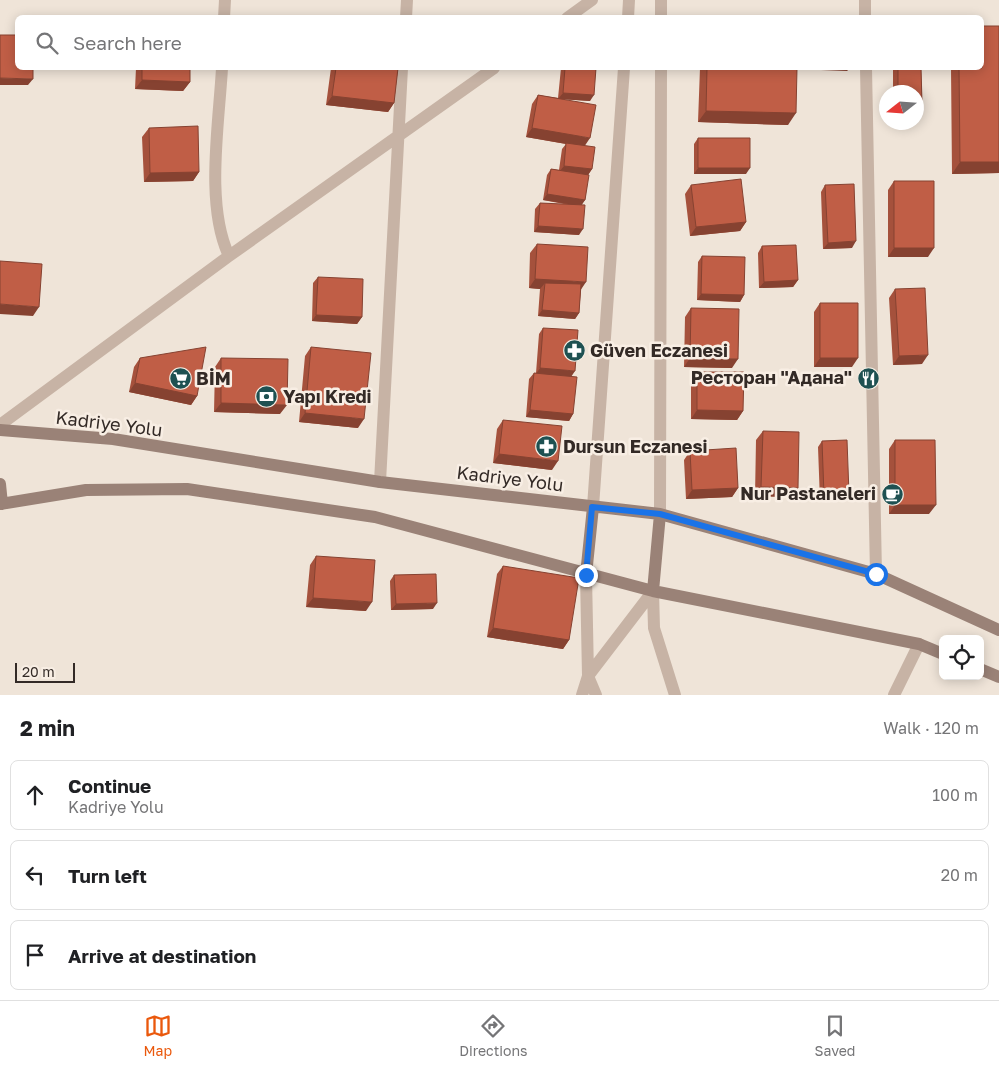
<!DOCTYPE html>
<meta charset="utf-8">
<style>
body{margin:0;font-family:"Golos Text",sans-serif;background:#f6f6f6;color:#202124}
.controls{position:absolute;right:15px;bottom:15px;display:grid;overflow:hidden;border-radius:8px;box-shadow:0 2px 12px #0003}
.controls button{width:45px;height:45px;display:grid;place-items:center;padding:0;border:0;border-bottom:1px solid #e0e0e0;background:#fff;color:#202124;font:25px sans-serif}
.compass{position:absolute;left:879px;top:85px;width:45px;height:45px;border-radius:50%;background:#fff;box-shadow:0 2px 12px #0003;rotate:253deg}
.scale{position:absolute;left:15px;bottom:12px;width:60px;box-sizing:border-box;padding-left:5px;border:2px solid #332a26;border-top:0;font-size:14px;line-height:18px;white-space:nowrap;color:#332a26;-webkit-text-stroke:4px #f8eee4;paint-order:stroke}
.stop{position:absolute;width:15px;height:15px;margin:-11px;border:4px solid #1a73e8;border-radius:50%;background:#fff}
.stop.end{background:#1a73e8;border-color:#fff;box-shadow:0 1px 5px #0008}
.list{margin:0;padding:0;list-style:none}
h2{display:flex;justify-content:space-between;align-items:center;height:65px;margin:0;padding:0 20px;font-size:21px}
h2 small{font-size:16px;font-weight:400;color:#757577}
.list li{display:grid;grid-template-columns:32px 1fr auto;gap:15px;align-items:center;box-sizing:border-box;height:70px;margin:0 10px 10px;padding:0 10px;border:1px solid #e0e0e0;border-radius:8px}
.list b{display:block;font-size:19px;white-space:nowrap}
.list p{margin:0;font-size:16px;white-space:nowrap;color:#757577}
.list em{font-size:16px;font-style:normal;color:#757577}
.icon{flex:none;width:28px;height:28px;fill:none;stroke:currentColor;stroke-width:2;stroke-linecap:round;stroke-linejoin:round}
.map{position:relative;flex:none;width:999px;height:695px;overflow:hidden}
.search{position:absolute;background:#fff;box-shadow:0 2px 12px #0003;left:15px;right:15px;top:15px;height:55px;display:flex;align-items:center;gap:12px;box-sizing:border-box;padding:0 18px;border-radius:8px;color:#757577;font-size:19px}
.sheet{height:305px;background:#fff}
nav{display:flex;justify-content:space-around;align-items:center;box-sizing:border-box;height:70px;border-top:1px solid #e0e0e0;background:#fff;font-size:14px;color:#757577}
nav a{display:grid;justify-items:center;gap:2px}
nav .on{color:#ea580c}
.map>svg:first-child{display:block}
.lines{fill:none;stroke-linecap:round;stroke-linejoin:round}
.minor{stroke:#c7b3a5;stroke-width:12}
.secondary{stroke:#9a8277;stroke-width:12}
.wall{fill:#a5513c}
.shaded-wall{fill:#864231}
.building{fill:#c05e46;stroke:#864231}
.route{stroke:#1a73e8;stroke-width:6}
.labels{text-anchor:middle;stroke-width:5;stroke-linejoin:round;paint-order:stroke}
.poi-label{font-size:18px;font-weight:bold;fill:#332a26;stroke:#f8eee4;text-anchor:start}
.street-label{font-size:18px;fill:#332a26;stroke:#f8eee4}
</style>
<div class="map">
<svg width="999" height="695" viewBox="0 0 999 695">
<rect width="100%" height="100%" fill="#efe4d8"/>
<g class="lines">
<!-- minor -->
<path class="minor" d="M865 0V18
M224 18 225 0
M406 18 407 0
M567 18 592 0
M628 18 629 0
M661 18V0
M222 68C219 124 205 205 229 256
M866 68 876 574
M0 425 229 256 494 68
M380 482 402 68
M593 507 624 68
M660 514 661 68
M653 591 654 628 675 695
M588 676 653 591
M588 676 596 695
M582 695 588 676 586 575
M894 695 919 644"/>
<!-- secondary -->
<path class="secondary" d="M0 430 113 439 380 482 660 514 876 574 999 630
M0 484 2 504
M0 504 86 490 187 489 375 517 653 591 919 644 943 654
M586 575 593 507
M653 591 660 514
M980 669 999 677"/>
</g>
<!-- wall -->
<path class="wall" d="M999 26V173L952 174 951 68H982Z
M136 68H190V82L183 91 135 89Z
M331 68H398L394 103 388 112 326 105Z
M561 68H596L590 101 563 99 585 146 592 169 588 175 585 200 581 205 579 235 534 232 535 209 540 203 569 205 543 200 547 175 551 169 559 170 562 149 566 144 526 137 532 104 538 95 558 98Z
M700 68H797L788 125 698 122Z
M893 68H921L922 103 917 109 916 92H893Z
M149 128 199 172 193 181 144 182 142 137Z
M698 138 746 174H694V144Z
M894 181 928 257H888V190Z
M691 185 746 222 740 231 690 236 685 194Z
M825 185 852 248 823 249 821 192Z
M537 244 581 290 579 313 575 319 538 316 540 289 529 288 530 253Z
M762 246 798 280 793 287 759 288 758 253Z
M702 256 744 295 740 302 697 300 698 262Z
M318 277 362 317 357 324 312 321 313 283Z
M895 289 922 364 893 365 889 298Z
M820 303 852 367H814V312Z
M691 308 732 368 684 367 685 317Z
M543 328 571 377 573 414 569 421 526 417 529 379 534 373H536L539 334Z
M311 347 358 428 299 422 305 356Z
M140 358 197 396 191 405 129 392 134 367Z
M221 358 280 414 214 412 215 367Z
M697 372 743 411 737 420 691 419V380Z
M503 420 552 470 493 463 497 429Z
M763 431 791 497 755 496 756 440Z
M895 440 929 514H889V449Z
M822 441 845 500 820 501 818 447Z
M690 451 738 488 732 497 686 499 684 460Z
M316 556 366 611 306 607 310 565Z
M503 566 569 640 563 649 487 637 497 574Z
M394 575 433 609 391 610 390 581Z"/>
<!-- shaded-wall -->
<path class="shaded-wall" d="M822 68H850L847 71 821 70Z
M0 78 33 79 28 85H0Z
M142 80 190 82 183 91 135 89Z
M563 93 594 95 590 101 558 99Z
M332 96 394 103 388 112 326 105Z
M916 103H922L917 109H916Z
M706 111 796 113 788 125 698 122Z
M532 128 590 138 584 147 526 137Z
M960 162H999V173L952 174Z
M564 166 592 169 588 175 559 172Z
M698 168H750L746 174H694Z
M199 172 193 181 144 182 150 173Z
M547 194 585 200 581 206 543 200Z
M746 222 740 231 690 236 696 227Z
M538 226 583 229 579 235 534 232Z
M856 241 852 248 823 249 828 243Z
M894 248H934L928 257H888Z
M535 279 586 282 580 291 545 283 540 289 529 288Z
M798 280 793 287 759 288 764 282Z
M701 294 744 295 740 302 697 300Z
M0 304 39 307 33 316 0 314Z
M542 310 579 313 575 319 538 316Z
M316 315 362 317 357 324 312 321Z
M928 355 922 364 893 365 899 356Z
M690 358 738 359 732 368 684 367Z
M820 358H858L852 367H814Z
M540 368 575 371 571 377 536 374Z
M135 383 197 396 191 405 129 392Z
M221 403 287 405 280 414 214 412Z
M530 410 573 414 569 421 526 417Z
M697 410 743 411 737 420 691 419Z
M305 413 364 419 358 428 299 422Z
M499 454 558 461 552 470 493 463Z
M761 487 798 488 791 497 755 496Z
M738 488 732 497 686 499 692 490Z
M849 494 845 500 820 501 824 495Z
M895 505H936L929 514H889Z
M313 598 372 602 366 611 306 607Z
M437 603 433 609 391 610 396 604Z
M493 628 569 640 563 649 487 637Z"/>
<!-- building -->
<path class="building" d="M982 26H999V162H960L959 68H982Z
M0 35H18V68H33V79L0 78Z
M142 68H190V82L142 80Z
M336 68H398L394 103 332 96Z
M565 68H596L594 95 563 93Z
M707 68H797L796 113 706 111Z
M898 68H921L922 103H916V92H898Z
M538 95 596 105 590 138 532 128Z
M198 126 199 172 150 173 149 128Z
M698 138H750V168H698Z
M566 143 595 147 592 169 564 166Z
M551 169 589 175 585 200 547 194Z
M741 179 746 222 696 227 691 185Z
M894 181H934V248H894Z
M854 184 856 241 828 243 825 185Z
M540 203 585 205 583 229 538 226Z
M537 244 588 247 586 282 535 279Z
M796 245 798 280 764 282 762 246Z
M702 256 745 257 744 295 701 294Z
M0 261 42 264 39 307 0 304Z
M318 277 363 279 362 317 316 315Z
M545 283 581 284 579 313 542 310Z
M925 288 928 355 899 356 895 289Z
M820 303H858V358H820Z
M691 308 739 309 738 359 690 358Z
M543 328 578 330 575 371 540 368Z
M206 347 197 396 135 383 140 358Z
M311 347 371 353 364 419 305 413Z
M221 358 288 359 287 405 221 403Z
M697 372H744L743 411 697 410Z
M534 373 577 377 573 414 530 410Z
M503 420 562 426 558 461 499 454Z
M763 431 799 432 798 488 761 487Z
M847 440 849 494 824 495 822 441Z
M895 440H935L936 505H895Z
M736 448 738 488 692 490 690 451Z
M316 556 375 560 372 602 313 598Z
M503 566 579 578 569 640 493 628Z
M436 574 437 603 396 604 394 575Z"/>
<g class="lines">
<!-- route -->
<path class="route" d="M586 575 592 507 660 514 876 574"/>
</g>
<!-- icons -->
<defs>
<symbol id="pharmacy-disc" viewBox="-11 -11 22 22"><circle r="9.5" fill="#1e5152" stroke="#f8eee4"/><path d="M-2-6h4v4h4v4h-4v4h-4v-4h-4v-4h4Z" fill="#fff"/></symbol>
<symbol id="restaurant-disc" viewBox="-11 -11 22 22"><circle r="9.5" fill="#1e5152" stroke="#f8eee4"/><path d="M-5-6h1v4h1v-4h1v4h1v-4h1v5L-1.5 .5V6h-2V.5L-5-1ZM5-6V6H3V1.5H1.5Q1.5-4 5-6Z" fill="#fff"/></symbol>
<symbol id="supermarket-disc" viewBox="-11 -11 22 22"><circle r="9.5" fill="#1e5152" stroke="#f8eee4"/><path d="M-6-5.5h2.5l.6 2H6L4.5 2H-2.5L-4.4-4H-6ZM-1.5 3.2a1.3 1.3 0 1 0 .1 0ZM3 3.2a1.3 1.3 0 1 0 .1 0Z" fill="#fff"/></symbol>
<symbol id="bank-disc" viewBox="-11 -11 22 22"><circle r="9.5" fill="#1e5152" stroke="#f8eee4"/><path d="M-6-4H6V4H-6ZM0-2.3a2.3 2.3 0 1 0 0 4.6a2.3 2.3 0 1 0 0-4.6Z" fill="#fff"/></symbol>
<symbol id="cafe-disc" viewBox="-11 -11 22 22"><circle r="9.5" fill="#1e5152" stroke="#f8eee4"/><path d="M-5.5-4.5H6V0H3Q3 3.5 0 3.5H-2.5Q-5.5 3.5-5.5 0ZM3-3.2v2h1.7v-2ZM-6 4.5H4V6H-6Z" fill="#fff"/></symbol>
</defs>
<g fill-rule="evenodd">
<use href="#pharmacy-disc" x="562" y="338" width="25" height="25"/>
<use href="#restaurant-disc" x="856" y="366" width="25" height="25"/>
<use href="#supermarket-disc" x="168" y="366" width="25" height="25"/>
<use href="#bank-disc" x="254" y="384" width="25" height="25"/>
<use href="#pharmacy-disc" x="534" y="434" width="25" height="25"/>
<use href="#cafe-disc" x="880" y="482" width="25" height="25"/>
</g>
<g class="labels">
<!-- poi labels -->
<g class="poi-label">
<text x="590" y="357">Güven Eczanesi</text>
<text x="852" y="384" text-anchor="end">Ресторан "Адана"</text>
<text x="196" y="385">BİM</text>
<text x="283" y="403">Yapı Kredi</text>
<text x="563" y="453">Dursun Eczanesi</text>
<text x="876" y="500" text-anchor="end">Nur Pastaneleri</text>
</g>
<!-- street labels -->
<g class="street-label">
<text transform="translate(109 424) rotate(7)" y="6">Kadriye Yolu</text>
<text transform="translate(510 479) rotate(7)" y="6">Kadriye Yolu</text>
</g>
</g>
</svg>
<div class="controls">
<button><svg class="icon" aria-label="locate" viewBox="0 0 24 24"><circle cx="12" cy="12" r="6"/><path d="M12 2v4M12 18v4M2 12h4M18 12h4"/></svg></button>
</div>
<svg class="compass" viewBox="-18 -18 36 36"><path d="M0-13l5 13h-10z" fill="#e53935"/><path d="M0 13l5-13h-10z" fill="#757577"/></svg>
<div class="scale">20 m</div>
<div class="stop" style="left:876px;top:574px"></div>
<div class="stop end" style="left:586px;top:575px"></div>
<div class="search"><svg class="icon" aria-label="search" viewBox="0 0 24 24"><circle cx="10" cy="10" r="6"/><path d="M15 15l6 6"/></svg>Search here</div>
</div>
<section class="sheet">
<h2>2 min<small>Walk · 120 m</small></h2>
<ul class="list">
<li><svg class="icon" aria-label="ahead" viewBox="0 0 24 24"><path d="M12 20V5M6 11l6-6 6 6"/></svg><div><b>Continue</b><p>Kadriye Yolu</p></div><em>100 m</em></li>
<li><svg class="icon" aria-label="left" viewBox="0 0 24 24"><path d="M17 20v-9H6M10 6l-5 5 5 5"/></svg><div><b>Turn left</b></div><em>20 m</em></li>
<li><svg class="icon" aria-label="arrive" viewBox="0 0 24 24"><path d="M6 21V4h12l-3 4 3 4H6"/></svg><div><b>Arrive at destination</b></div></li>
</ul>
</section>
<nav>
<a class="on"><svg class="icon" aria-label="map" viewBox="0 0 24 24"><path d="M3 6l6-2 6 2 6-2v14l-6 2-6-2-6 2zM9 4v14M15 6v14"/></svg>Map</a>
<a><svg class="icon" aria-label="directions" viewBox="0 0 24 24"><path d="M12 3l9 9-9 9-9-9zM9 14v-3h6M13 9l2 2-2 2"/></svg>Directions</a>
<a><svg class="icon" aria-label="saved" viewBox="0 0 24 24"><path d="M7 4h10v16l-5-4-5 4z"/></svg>Saved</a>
</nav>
